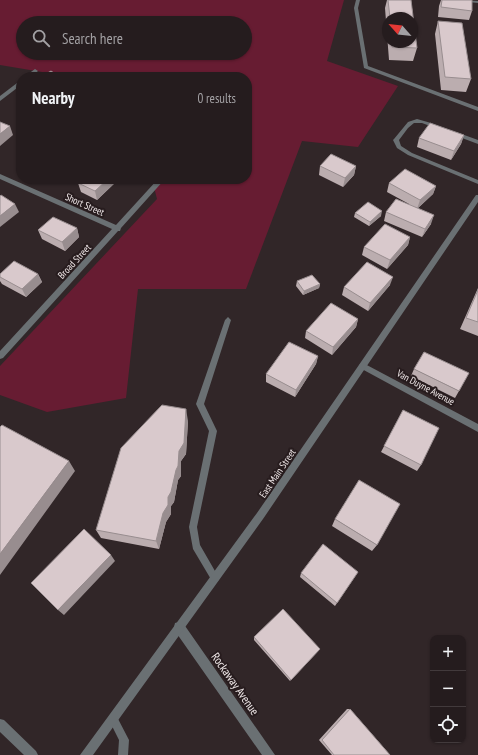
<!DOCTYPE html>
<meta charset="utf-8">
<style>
body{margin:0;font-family:"PT Sans Narrow",sans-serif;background:#2d2527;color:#f1f3f6}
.controls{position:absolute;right:12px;bottom:12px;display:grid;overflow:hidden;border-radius:8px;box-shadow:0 1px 3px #0004}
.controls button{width:36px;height:36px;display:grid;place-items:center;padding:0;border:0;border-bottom:1px solid #423a3c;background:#251c1e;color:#f1f3f6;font:20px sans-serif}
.compass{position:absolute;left:382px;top:12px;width:36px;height:36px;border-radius:50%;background:#251c1e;box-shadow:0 1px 3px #0004;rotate:297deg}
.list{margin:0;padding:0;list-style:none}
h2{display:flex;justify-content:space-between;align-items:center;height:52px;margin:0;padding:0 16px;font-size:17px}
h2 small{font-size:13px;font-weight:400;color:#a3a1a4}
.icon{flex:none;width:22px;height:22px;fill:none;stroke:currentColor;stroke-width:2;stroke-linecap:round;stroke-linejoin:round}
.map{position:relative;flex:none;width:478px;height:755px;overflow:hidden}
.search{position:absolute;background:#251c1e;box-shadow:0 1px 3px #0004;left:16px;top:16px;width:236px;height:44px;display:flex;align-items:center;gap:10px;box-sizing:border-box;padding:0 14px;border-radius:22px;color:#a3a1a4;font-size:15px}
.panel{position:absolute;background:#251c1e;box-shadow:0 1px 3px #0004;left:16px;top:72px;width:236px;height:112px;border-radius:16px}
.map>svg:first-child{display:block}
.green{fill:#671c32;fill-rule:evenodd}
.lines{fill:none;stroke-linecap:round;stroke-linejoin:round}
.service{fill:#6a7073;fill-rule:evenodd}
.minor{fill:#6a7073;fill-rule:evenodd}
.tertiary{fill:#6a7073;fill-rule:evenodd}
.wall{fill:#bbadaf;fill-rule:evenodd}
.shaded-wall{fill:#988d8f}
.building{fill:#d9c9cc;stroke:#988d8f}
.labels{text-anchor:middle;stroke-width:4;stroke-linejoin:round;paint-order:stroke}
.street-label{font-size:10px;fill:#f0e8e9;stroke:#271c1e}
.near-street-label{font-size:12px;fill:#f0e8e9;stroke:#271c1e}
</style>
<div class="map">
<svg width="478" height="755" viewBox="0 0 478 755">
<rect width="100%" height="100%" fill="#312628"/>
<!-- green -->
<path class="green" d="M0 0H344L327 61 398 86 358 147 302 141 246 289H138L126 398 47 412 0 395V366L157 199 152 179H247V77H72L0 65ZM23 23H245V53H23Z"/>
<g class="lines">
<!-- service -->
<path class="service" d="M356 0H360L358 8 368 66 478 107V111L364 68 354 8Z
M456 0 478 1V3L458 1Z
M417 119 431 123 441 127 438 129 422 123H414L408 128 399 140 401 146 412 153 478 180V184L408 155 397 148 393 140 394 139 408 122Z
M456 132 478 140V144L454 135V133Z
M228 317 231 320 204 404 217 431 197 527 200 545 219 578 218 581 215 582 212 581 193 549 189 527 209 431 196 404 225 320Z
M113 713 116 715 129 740 128 755H118L119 740 108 718 110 715Z"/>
<!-- minor -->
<path class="minor" d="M35 69 38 71 31 77H24Z
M21 80V85L0 101V96Z
M0 174 116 225 158 179H165L121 228 120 231H118L3 358 0 359V351L112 229 0 179Z
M363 363 478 424V432L360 368 359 366 360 364Z
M179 622 183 623 275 755H262L175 631 174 627 175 623Z
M0 719 4 720 36 751 38 755H24L0 732Z"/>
<!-- tertiary -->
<path class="tertiary" d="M476 195H478V202L263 519 93 755H80L257 513Z"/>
</g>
<!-- wall -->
<path class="wall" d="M387 0H411L417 48 413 61 389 60 385 8ZM388 18H412V42H388Z
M441 0H472V11L469 20 438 17 439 6Z
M438 21 471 79 466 92 441 90 435 34Z
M464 135 461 144 451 160 417 147 419 138Z
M320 166H356L354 175 343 187 319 175Z
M83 179H119L97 200 81 192 78 183Z
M389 183 436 186 433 194 418 208 431 224 422 237 384 221 386 212 409 204 387 192Z
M355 213 381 216 369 226 354 217Z
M77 228 79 237 65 251 42 239 38 230Z
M410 237 408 245 387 269 362 255 364 247Z
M0 274H38L42 282 26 297 2 284 0 281Z
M297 281 320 284 319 288 303 295 296 286Z
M390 285 368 311 342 295 344 287Z
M478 288V336L460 329Z
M358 319 356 327 332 355 305 338 306 331Z
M318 356 316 364 295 397 266 382V374Z
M414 369 459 391 455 398 411 376Z
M403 410 421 465 417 471 381 452Z
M188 421 186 454 181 461V476L178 480 174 502 171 506V514L166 522 159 549 101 538 96 530Z
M335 519 377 545 372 551 332 526Z
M358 572 335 606 300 577 301 573Z
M254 637 320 649 290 681 254 640Z
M347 709H350L390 755H332L319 740Z"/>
<!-- shaded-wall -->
<path class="shaded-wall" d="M10 126 13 135 0 146V134Z
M464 135 461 144 451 160 454 151Z
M356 166 354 175 343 187 345 178Z
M108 179H119L97 200 95 191Z
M436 186 433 194 417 209 420 200Z
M15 204 19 212 0 227V216Z
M382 211 381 216 369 226 370 222Z
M434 215 431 224 422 237 425 229Z
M77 228 79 237 65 251 62 242Z
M410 237 408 245 387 269 390 260Z
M38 274 42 282 26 297 22 289Z
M393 277 390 285 368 311 370 303Z
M320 284 319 288 303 295 304 291Z
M358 319 356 327 332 355 333 347Z
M318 356 316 364 295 397 296 390Z
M186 409 188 421 186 454 181 461V476L178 480 174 502 171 506V514L166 522 159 549 156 541 163 513 168 497 179 451Z
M69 461 75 471 0 575V554Z
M111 555 115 561 64 615 58 610Z"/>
<!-- building -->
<path class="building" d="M388 0H411L417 48 392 47V42H412V18H390Z
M442 0H472V11L441 7Z
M438 21 462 23 471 79 445 77Z
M51 71 60 77H40Z
M0 122 10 126 0 134Z
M430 123 464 135 454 151 419 138Z
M331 154 356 166 345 178 320 166Z
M405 169 436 186 420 200 389 183Z
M83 179H108L95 191 78 183Z
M1 195 15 204 0 216V196Z
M396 199 434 215 425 229 386 212Z
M368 202 382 211 370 222 355 213Z
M53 217 77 228 62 242 38 230Z
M385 224 410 237 390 260 364 247Z
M14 261 38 274 22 289 0 277V274Z
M367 262 393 277 370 303 344 287Z
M312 275 320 284 304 291 297 281Z
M478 290V322L466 318Z
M331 303 358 319 333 347 306 331Z
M289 342 318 356 296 390 266 374Z
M424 352 469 373 459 391 414 369Z
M162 405 186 409 184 443 179 451 178 466 176 470 171 492 168 497V505L163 513 156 541 96 530 121 448Z
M403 410 439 428 421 465 384 446Z
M2 425 69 461 0 554V427Z
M359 480 400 504 377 545 335 519Z
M84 529 111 555 58 610 31 583Z
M323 544 358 572 337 603 301 573Z
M283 609 320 649 291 680 254 637Z
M350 709 390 755H334L322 740Z"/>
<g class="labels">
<!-- street labels -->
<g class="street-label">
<text transform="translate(85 204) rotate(24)" y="4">Short Street</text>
<text transform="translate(74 261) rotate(-47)" y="4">Broad Street</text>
<text transform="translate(426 387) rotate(28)" y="4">Van Duyne Avenue</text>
<text transform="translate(277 473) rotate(-56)" y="4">East Main Street</text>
</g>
<!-- near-street labels -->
<g class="near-street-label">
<text transform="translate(235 684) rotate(55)" y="4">Rockaway Avenue</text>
</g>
</g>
</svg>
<div class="controls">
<button>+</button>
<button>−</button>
<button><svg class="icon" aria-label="locate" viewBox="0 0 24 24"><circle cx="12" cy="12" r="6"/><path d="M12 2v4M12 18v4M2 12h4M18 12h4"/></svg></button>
</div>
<svg class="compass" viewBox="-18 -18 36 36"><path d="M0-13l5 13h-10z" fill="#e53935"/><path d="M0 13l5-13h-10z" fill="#a3a1a4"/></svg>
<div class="search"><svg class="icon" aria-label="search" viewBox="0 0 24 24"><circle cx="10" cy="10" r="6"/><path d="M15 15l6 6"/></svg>Search here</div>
<section class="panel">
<h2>Nearby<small>0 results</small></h2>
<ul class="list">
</ul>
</section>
</div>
